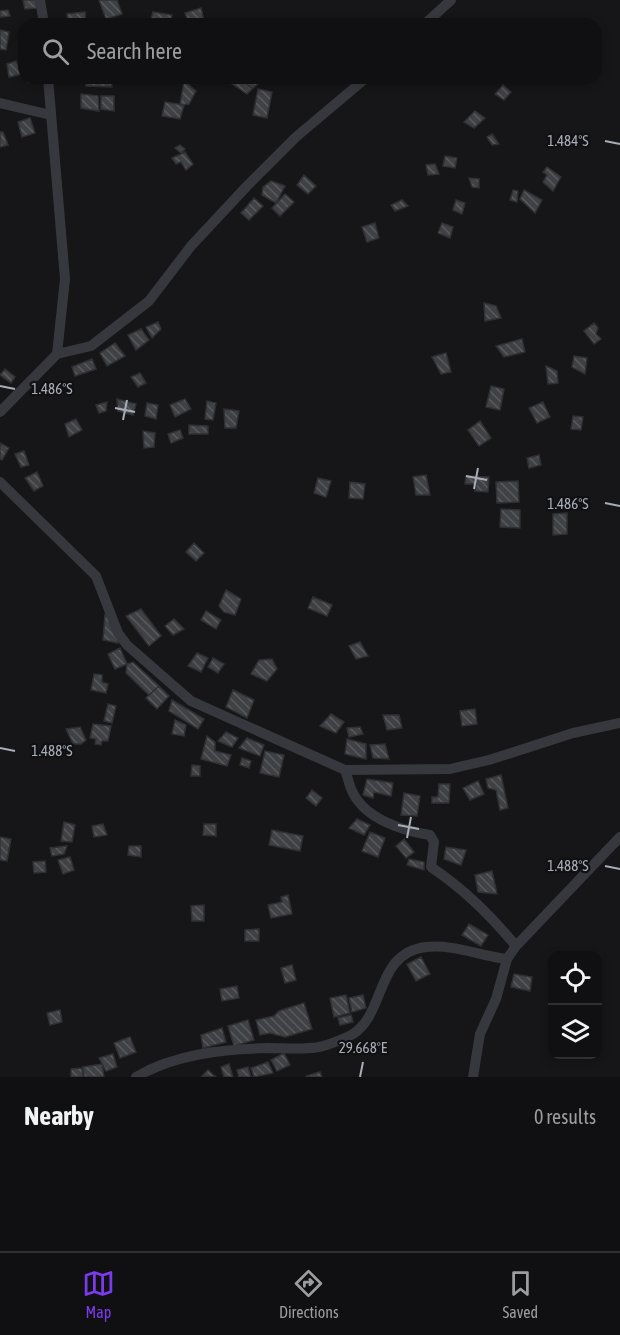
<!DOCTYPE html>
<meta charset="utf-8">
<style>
body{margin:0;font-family:"Asap Condensed",sans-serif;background:#1e1e20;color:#f1f3f6}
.controls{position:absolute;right:18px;bottom:18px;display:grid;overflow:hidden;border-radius:12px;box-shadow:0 3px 9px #0003}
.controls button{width:54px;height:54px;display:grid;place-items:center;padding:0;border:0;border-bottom:2px solid #303032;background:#101012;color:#f1f3f6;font:30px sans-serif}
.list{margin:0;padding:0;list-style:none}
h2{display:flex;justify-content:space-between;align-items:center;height:78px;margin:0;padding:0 24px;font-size:26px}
h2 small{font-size:20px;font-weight:400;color:#9c9d9f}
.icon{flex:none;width:33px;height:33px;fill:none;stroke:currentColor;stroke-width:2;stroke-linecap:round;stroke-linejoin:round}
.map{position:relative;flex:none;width:620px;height:1077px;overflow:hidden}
.search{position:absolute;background:#101012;box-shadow:0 3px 9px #0003;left:18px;right:18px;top:18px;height:66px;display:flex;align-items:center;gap:15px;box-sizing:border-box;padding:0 21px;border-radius:18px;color:#9c9d9f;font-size:22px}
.sheet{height:174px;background:#101012}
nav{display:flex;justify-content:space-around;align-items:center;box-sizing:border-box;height:84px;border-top:2px solid #303032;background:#101012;font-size:16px;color:#9c9d9f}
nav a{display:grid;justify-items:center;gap:3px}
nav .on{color:#7c3aed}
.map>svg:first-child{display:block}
.building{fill:url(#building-back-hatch);stroke:#303034;stroke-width:1.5}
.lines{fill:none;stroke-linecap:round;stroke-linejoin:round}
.street{stroke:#37383d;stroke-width:10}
.ticks{fill:none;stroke:#a8adb8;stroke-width:2}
.ticks-label{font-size:15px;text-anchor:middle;fill:#a8adb8;stroke:#111113;stroke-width:4.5;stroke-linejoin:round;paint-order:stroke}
</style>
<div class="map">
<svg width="620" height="1077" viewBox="0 0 620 1077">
<defs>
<pattern id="building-back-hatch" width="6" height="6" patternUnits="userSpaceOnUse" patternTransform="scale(1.5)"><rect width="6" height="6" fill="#404145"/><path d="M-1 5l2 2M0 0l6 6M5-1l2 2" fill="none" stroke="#595a5e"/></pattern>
</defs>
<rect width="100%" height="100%" fill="#161618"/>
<!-- building -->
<path class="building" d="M23 0H36L37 8 25 9Z
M99 0H117L122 14 106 19Z
M201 8 204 21 189 24 185 13Z
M8 10 10 16 0 17V11Z
M85 12 86 24H68L67 14Z
M153 12 172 15 170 24H150Z
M0 30 9 32 6 50 0 49Z
M16 61 22 74 9 77 7 64Z
M28 78H41L42 81 28 82Z
M86 78H111L112 87 86 86Z
M240 78 252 89 247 94 225 79Z
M240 78H265L252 89Z
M184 81 196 91 189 104 180 105Z
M503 85 511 92 504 100 495 94Z
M258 89 272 92 267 118 253 115Z
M81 94 98 96 99 111 81 108Z
M101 96H114V111L101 109Z
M165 102 184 105 180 119 162 116Z
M475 111 485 118 474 128 464 122Z
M30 118 35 133 22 137 18 122Z
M0 132H3L8 145 0 147Z
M492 134 499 144 492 145 487 137Z
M180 145 185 149 181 153 175 148Z
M185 152 193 164 186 170 181 162 176 164 172 158Z
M445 156 457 158 455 168 443 166Z
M435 164 439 174 428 175 426 165Z
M547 167 561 177 553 191 543 182 547 175 543 172Z
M304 175 316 186 308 194 297 185Z
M469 178 479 179V188L472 187Z
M271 181 285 186 276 203 262 195 263 187Z
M513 190 518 191 517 202 510 200Z
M524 190 542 200 535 213 520 199Z
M285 194 294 202 280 216 272 208Z
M254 198 263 206 249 220 241 213Z
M402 200 408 206 395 211 391 205Z
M456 200 465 203 462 214 453 210Z
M375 223 379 238 367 242 362 227Z
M442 223 453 227 450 238 438 233Z
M484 303 496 306 501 318 485 321Z
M158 322 161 329 152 338 146 327Z
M594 323 598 328 596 334 601 339 594 344 584 331Z
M141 329 149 340 136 350 128 335Z
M522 339 525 352 504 357 496 346Z
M115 343 125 356 107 366 100 353Z
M446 353 451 372 441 374 432 357Z
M574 356 587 358 585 374 572 367Z
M92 359 96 369 75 376 72 367Z
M546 366 557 371 558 383 548 384Z
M5 369 15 377 11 383 0 375Z
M140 373 146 383 138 387 131 377Z
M491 386 504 389 500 410 486 407Z
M117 399 136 404 133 415 118 411Z
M185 399 191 409 175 417 170 405Z
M207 401 216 403 213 420 205 419Z
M107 402 106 411 99 413 96 405Z
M543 402 550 417 537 423 529 408Z
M147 403 158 405 156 419 145 416Z
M224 409 239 411 236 428H225Z
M573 416 583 417 581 430 571 429Z
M76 419 82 430 69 437 65 424Z
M480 421 491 438 479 446 468 430Z
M189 425 208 426V434H189Z
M180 430 183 438 171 443 168 434Z
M143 431 155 433 154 447 144 448Z
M0 443 9 448 2 460 0 459Z
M24 451 29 465 21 467 15 454Z
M539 455 541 465 529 468 527 458Z
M37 472 43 486 34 491 25 478Z
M426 475 430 495H416L413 477Z
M466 476 489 477 488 492 475 491 476 484H465Z
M318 478 331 481 326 497 314 493Z
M518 481 519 502 497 503 496 482Z
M350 482 365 484 363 499 349 498Z
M501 509 520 510V528L500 527Z
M567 513V534L553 535V514Z
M194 543 204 553 196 561 186 552Z
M226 590 241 599 235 615 224 612 219 606Z
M313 597 332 605 327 616 308 608Z
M141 609 161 636 149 646 126 616Z
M206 611 221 620 216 629 201 620Z
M105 615 111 618 119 635 118 643 103 640Z
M174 619 184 629 173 635 165 626Z
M360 642 368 656 356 659 349 646Z
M120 648 127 664 115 669 108 654Z
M197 653 208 658 201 672 188 666Z
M213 658 224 664 218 673 208 667Z
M272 659 277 669 267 681 251 674 259 660Z
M133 662 159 686 149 695 126 673 127 664Z
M94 674 102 675V682L108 684 106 693 91 690Z
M159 686 169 696 157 709 146 698Z
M233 690 254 700 247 718 226 707Z
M172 700 204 719 198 729 169 711Z
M108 704 116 706 112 723 104 721Z
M475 709 477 724 462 726 460 711Z
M331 714 344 722 336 733 320 726Z
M383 715H399L402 728 387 730Z
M175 720 186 725 184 736 172 734Z
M93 724 111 726 108 741H102L101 745 95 744 96 739 90 738Z
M80 727 86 740 81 744H73L66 729Z
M360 727 363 734 349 737 347 728Z
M226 732 238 738 232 747 218 741Z
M207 736 215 742V751L231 755 227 766 201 759Z
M247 738 264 745 260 756 239 748Z
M347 739 366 744V759L345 754Z
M385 744 389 759 373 758 370 745Z
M265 751 284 755 279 777 260 773Z
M242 758 251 761 249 768 240 765Z
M192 765 200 766V776H191Z
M501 775 508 808 500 810 496 790 488 788 486 779Z
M367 779 393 783 391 796 374 792 373 798 363 795Z
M478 781 484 794 470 800 463 788Z
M439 784H450L449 803H432V797H438Z
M312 790 322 798 316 806 306 798Z
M404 793 420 796 417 816 401 815Z
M357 819 370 825 364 835 349 828Z
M64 822 75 825 72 842 61 841Z
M103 824 107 835 94 837 92 826Z
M204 824H216V836L203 835Z
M272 830 303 836 300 851 269 845Z
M370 832 385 838 378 857 362 851Z
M0 837 11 839 7 861 0 860Z
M404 839 414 852 406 858 396 846Z
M67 846 64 854 52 856 50 848Z
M129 846H141V857L128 855Z
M446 847 466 850 461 865 444 859Z
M70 857 74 870 63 874 58 860Z
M409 859 424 862V870L407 865Z
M45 861 46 872 34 873 33 862Z
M492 871 497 894 478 892 475 875Z
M288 895 292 914 271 918 268 905 282 902 281 897Z
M204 905V921H192L191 906Z
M469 924 488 935 481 946 462 935Z
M259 929V941H245V930Z
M421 957 430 974 416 981 407 964Z
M292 965 296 980 285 983 281 968Z
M514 974 532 977 530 991 511 987Z
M237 986 239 998 222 1001 220 989Z
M346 995 350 1013 334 1017 330 998Z
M363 995 366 1008 352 1012 349 998Z
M304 1003 312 1029 285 1037 270 1033 260 1035 256 1020 274 1016 279 1011Z
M60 1010 62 1022 50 1025 47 1013Z
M351 1015 353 1022 340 1025 338 1018Z
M248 1020 254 1040 234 1046 228 1026Z
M222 1028 226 1042 203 1048 201 1035Z
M130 1037 136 1052 120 1058 114 1043Z
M284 1053 290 1065 277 1071 271 1060Z
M113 1054 117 1067 106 1071 99 1058Z
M268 1062 273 1073 254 1077 251 1068Z
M102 1064 104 1077H84L83 1067Z
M229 1064 233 1077H224L221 1067Z
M248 1067 251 1077H239L237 1070Z
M82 1068 83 1077H71V1069Z
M208 1070 216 1077 202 1076Z
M320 1072 322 1077H307L306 1076Z"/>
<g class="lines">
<!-- street -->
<path class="street" d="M40 0 44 24
M425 24 451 0
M0 103 51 115
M57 354 91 346 149 301 191 246 247 186 296 137 366 78
M0 412 57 354 65 279 48 78
M0 482 96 576 118 633 127 645 191 701 345 770 450 769 489 760 573 733 620 723
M345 770C348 777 349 786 353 793 366 819 403 831 430 835L434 842 431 867C465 890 490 915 516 946
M136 1077C175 1054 224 1049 268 1048 284 1048 303 1050 319 1047 328 1045 344 1039 353 1034 386 1013 375 953 426 947 454 944 480 956 507 959
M473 1077 480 1034 496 999 507 959 516 946 620 837"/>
</g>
<!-- ticks -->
<path class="ticks" d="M605 141 620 144M0 386 15 389M115 408 135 412M123 420 127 400M466 476 487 480M474 489 478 468M605 503 620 506M0 748 15 751M398 825 419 829M407 838 411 817M605 866 620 869M360 1077 363 1062"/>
<g class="ticks-label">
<text x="568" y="146">1.484°S</text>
<text x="52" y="394">1.486°S</text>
<text x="568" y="509">1.486°S</text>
<text x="52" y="756">1.488°S</text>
<text x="568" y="871">1.488°S</text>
<text x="363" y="1053">29.668°E</text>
</g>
</svg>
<div class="controls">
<button><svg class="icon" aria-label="locate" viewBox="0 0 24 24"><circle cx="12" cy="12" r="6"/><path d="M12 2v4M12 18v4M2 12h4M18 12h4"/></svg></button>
<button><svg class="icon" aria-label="layers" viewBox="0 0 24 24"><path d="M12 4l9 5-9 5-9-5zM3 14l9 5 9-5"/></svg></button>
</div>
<div class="search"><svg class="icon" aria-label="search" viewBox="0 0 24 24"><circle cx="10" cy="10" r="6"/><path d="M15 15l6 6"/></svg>Search here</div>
</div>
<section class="sheet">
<h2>Nearby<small>0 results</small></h2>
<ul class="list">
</ul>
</section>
<nav>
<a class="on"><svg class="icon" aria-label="map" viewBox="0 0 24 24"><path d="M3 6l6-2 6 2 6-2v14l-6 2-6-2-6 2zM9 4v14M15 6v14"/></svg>Map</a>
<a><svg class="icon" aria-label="directions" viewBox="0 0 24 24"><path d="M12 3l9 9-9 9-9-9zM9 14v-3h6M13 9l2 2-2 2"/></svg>Directions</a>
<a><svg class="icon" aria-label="saved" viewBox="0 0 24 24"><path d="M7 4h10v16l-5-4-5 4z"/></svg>Saved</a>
</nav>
